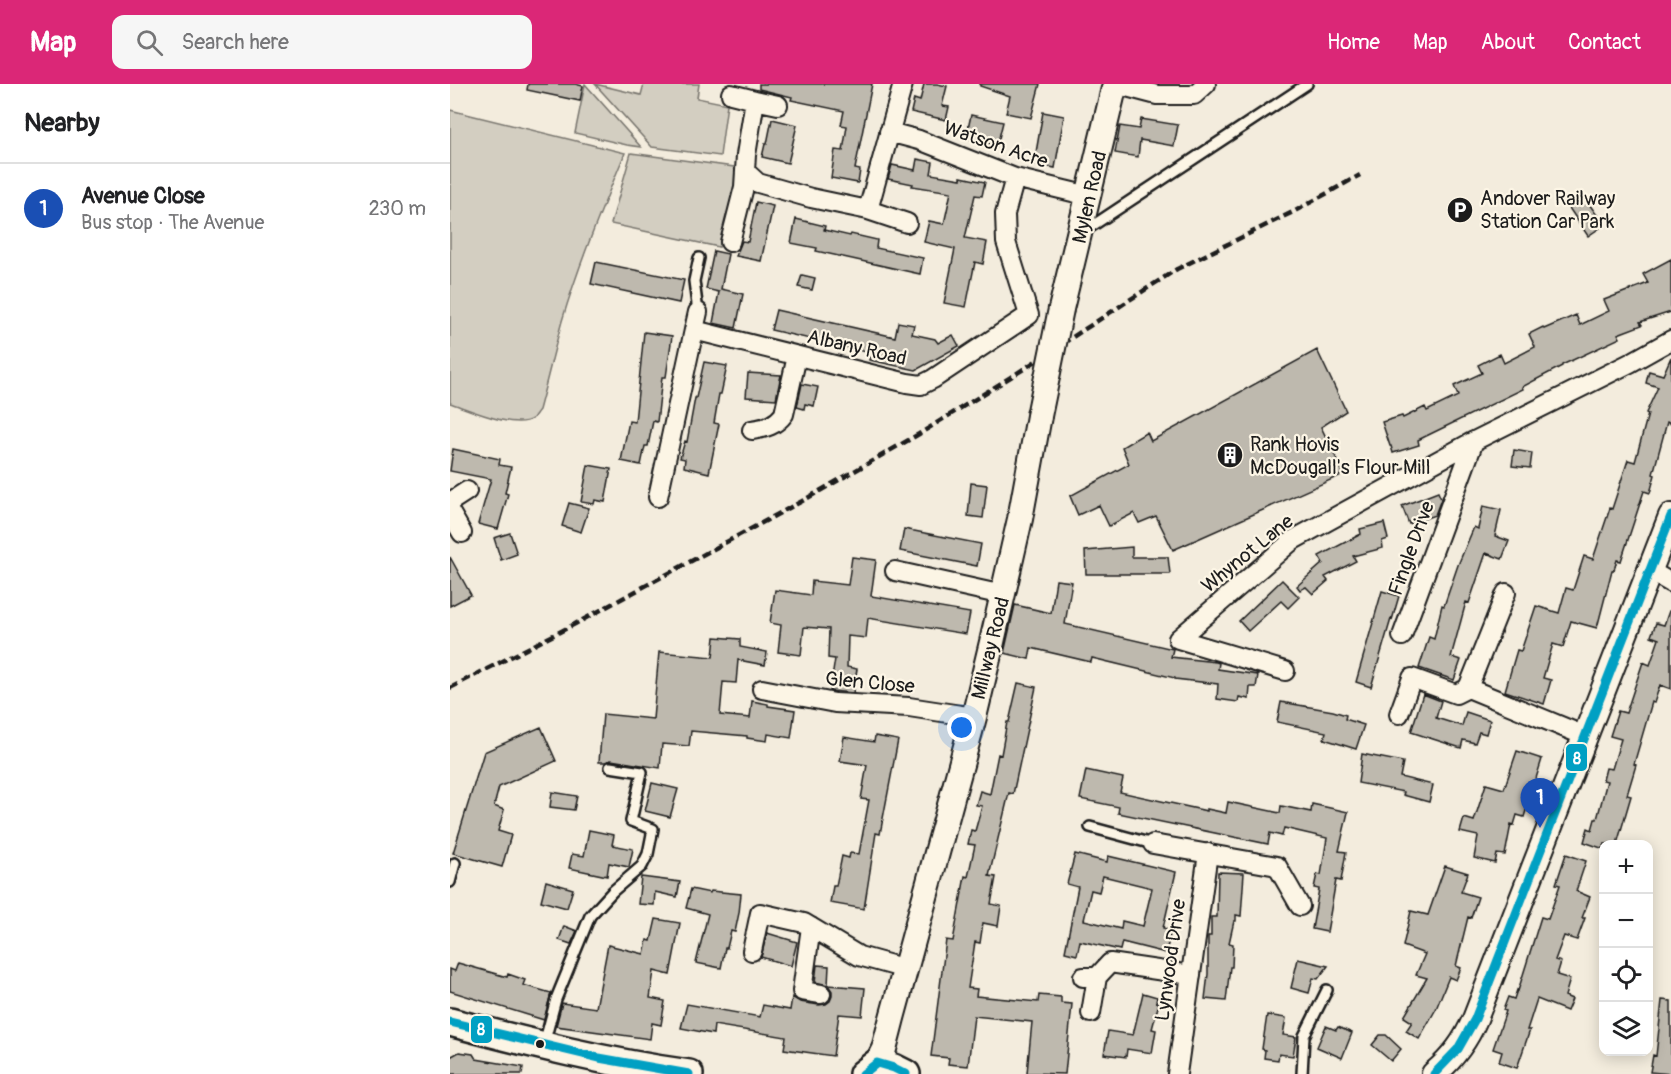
<!DOCTYPE html>
<meta charset="utf-8">
<style>
body{margin:0;font-family:Pangolin,sans-serif;background:#f6f6f6;color:#202124}
.controls{position:absolute;right:18px;bottom:18px;display:grid;overflow:hidden;border-radius:12px;box-shadow:0 3px 15px #0003}
.controls button{width:54px;height:54px;display:grid;place-items:center;padding:0;border:0;border-bottom:2px solid #e0e0e0;background:#fff;color:#202124;font:30px sans-serif}
.you{position:absolute;left:512px;top:644px;width:21px;height:21px;margin:-15px;border:4px solid #fff;border-radius:50%;background:#1a73e8;box-shadow:0 0 0 9px #1a73e833}
.badge{display:grid;place-items:center;width:39px;height:39px;border-radius:50%;background:#db2777;color:#fff;font-size:20px;font-weight:700}
.pin{position:absolute;translate:-50% -50px;filter:drop-shadow(0 2px 3px #0008)}
.pin::after{content:'';position:absolute;top:32px;width:21px;height:18px;background:inherit;clip-path:polygon(0 0,100% 0,50% 100%)}
.list{margin:0;padding:0;list-style:none}
h2{display:flex;justify-content:space-between;align-items:center;height:78px;margin:0;padding:0 24px;font-size:26px}
h2 small{font-size:20px;font-weight:400;color:#757577}
.list li{display:grid;grid-template-columns:39px 1fr auto;gap:18px;align-items:center;box-sizing:border-box;height:90px;padding:0 24px;border-top:2px solid #e0e0e0}
.list b{display:block;font-size:22px;white-space:nowrap}
.list p{margin:0;font-size:20px;white-space:nowrap;color:#757577}
.list em{font-size:20px;font-style:normal;color:#757577}
.icon{flex:none;width:33px;height:33px;fill:none;stroke:currentColor;stroke-width:2;stroke-linecap:round;stroke-linejoin:round}
.map{position:relative;flex:none;width:1221px;height:990px;overflow:hidden}
header{display:flex;align-items:center;gap:36px;box-sizing:border-box;height:84px;padding:0 30px;background:#db2777;color:#fff}
header strong{font-size:28px}
nav{display:flex;gap:33px;margin-inline-start:auto;font-size:21px}
.search{width:420px;height:54px;background:#f6f6f6;display:flex;align-items:center;gap:15px;box-sizing:border-box;padding:0 21px;border-radius:12px;color:#757577;font-size:22px}
main{display:flex}
aside{flex:1;background:#fff}
.map>svg:first-child{display:block}
.green{fill:#d3cec1;stroke:#78756e;stroke-width:1.5}
.building{fill:#beb9ae;stroke:#1c1c1c;stroke-width:1.5;fill-rule:evenodd}
.lines{fill:none;stroke-linecap:round;stroke-linejoin:round}
.service-casing{stroke:#1c1c1c;stroke-width:14}
.minor-casing{stroke:#1c1c1c;stroke-width:22}
.tertiary-casing{stroke:#1c1c1c;stroke-width:28}
.secondary-casing{stroke:#1c1c1c;stroke-width:32}
.service{stroke:#fcf5e5;stroke-width:9}
.minor{stroke:#fcf5e5;stroke-width:18}
.tertiary{stroke:#fcf5e5;stroke-width:24}
.secondary{stroke:#fcf5e5;stroke-width:27}
.rail{stroke:#1c1c1c;stroke-width:4.5;stroke-dasharray:9 4.5;stroke-linecap:butt}
.tertiary-bridge-casing{stroke:#1c1c1c;stroke-width:28;stroke-linecap:butt}
.tertiary-bridge{stroke:#fcf5e5;stroke-width:24}
.bus-1-casing{stroke:#fcf5e5;stroke-width:14}
.bus-1{stroke:#00a0c3;stroke-width:9}
.bus-dot{fill:#1c1c1c;stroke:#fcf5e5;stroke-width:2}
.labels{text-anchor:middle;stroke-width:4.5;stroke-linejoin:round;paint-order:stroke}
.street-label{font-size:20px;fill:#1c1c1c;stroke:#fcf5e5}
.poi-label{font-size:20px;fill:#1c1c1c;stroke:#fcf5e5;text-anchor:start}
.line-badge{stroke:#fcf5e5;stroke-width:2}
.badge-label{font-size:16px;text-anchor:middle;font-weight:bold;fill:#fff}
</style>
<header>
<strong>Map</strong>
<div class="search"><svg class="icon" aria-label="search" viewBox="0 0 24 24"><circle cx="10" cy="10" r="6"/><path d="M15 15l6 6"/></svg>Search here</div>
<nav><a>Home</a><a>Map</a><a>About</a><a>Contact</a></nav>
</header>
<main>
<aside>
<h2>Nearby<small></small></h2>
<ul class="list">
<li><span class="badge" style="background:#1a4fb4">1</span><div><b>Avenue Close</b><p>Bus stop · The Avenue</p></div><em>230 m</em></li>
</ul>
</aside>
<div class="map">
<svg width="1221" height="990" viewBox="0 0 1221 990">
<rect width="100%" height="100%" fill="#f3ecdd"/>
<filter id="ink" filterUnits="userSpaceOnUse"><feTurbulence type="fractalNoise" baseFrequency=".0167" numOctaves="2"/><feDisplacementMap in="SourceGraphic" scale="12" xChannelSelector="R" yChannelSelector="G"/><feConvolveMatrix kernelMatrix="1 2 1 2 8 2 1 2 1" color-interpolation-filters="sRGB"/></filter>
<g filter="url(#ink)">
<!-- green -->
<path class="green" d="M135 0 191 63 177 61 125 49Z
M145 0 191 11 194 0H249L247 14 277 20 270 72 202 63Z
M0 26 175 69C152 124 129 180 112 237 104 266 97 297 89 326 88 327 84 333 83 334 67 347 18 325 0 319Z
M181 69 284 83 286 92 289 98 269 163 161 140Z"/>
<!-- building -->
<path class="building" d="M78 0H125L133 2 130 17 77 6Z
M309 0H422L405 85 410 86 408 99 381 94 385 66 393 67 397 42 391 41 394 27 341 16 342 13 309 5Z
M474 0H487L497 2 492 22 499 23 496 36 461 28 464 15 470 17Z
M530 0H590L581 34 556 29 560 12 530 2Z
M593 28 614 32 605 84 584 80Z
M521 31 553 38 547 62 516 54Z
M322 35 347 41 338 79 312 73 315 60H317Z
M691 35 728 41 724 62 690 56 688 73 665 69 670 42 689 45Z
M467 75 483 78 481 90 511 95V93L535 98 532 112 525 111 515 154 537 158 533 180 525 178 516 223 494 219 505 165 474 158 479 137 494 140 501 108 462 102 463 100 438 95 442 81 465 86Z
M1132 110 1154 141 1138 152 1117 121Z
M306 118 323 122 311 177 286 172 292 157 298 158Z
M346 135 375 142 374 146 400 152 401 150 427 156 426 164 473 174 470 190 366 167 367 164 341 159Z
M264 167 278 170 271 205 293 210 286 244 263 239 269 208 256 205Z
M1221 175V228L1190 238 1192 241 1168 250 1170 254 1112 281V282L1072 303 1073 305 968 356 969 361 943 369 941 362H940L932 338 952 332 953 334 975 323 977 327 1008 312 1004 302 1032 289 1028 281 1050 270 1054 279 1085 263 1079 250 1093 243 1094 245 1126 231 1130 241 1159 227 1154 216 1198 199 1193 190Z
M146 178 234 196 229 219 141 200Z
M352 191 365 194 362 206 348 203Z
M326 226 445 253 448 238 464 241 462 250 485 255 488 259 503 251 509 262 466 286 419 276 421 269 321 246Z
M194 248 222 252 216 293H212L207 338 203 337 198 362H195L191 381 171 377 179 337 185 338Z
M867 266 896 327 871 343 894 390 723 466 706 432 689 439 684 429 659 442 649 421 628 431 620 412 679 380 672 363 697 348 701 357Z
M1221 273V340L1217 338 1203 390 1205 391 1200 409 1194 407 1171 477 1167 476 1164 486H1162L1147 544 1121 537 1113 563 1103 560 1093 594 1101 596 1094 620 1055 607 1067 566 1071 567 1086 522 1109 529 1116 504 1123 506 1134 472 1143 475 1160 424 1162 425 1178 376 1185 378 1198 330 1196 329 1208 303 1196 299 1199 287 1213 291Z
M254 278 277 282 271 310H269L264 339 269 340 259 389 234 383 235 375 230 374 235 357 237 358 245 314H246Z
M298 289 331 291 326 315 296 313Z
M352 300 368 303 364 322 355 320 354 325 347 323Z
M3 365 50 375 49 381 61 383 55 409 58 410 48 445 28 440 41 395 0 387Z
M1064 366 1082 369 1080 384 1062 382Z
M138 381 161 385 155 418 145 416 144 420 131 418Z
M521 399 537 401 533 434 518 432Z
M988 408 991 415 985 431 959 440 952 422Z
M119 419 139 424 131 448 112 442Z
M1033 422 1051 426 1045 452 1059 457 1052 475 1036 469 1019 519 1016 518 1001 573 1011 576 1004 596 969 584 979 553 984 555 992 521 994 522 1008 481 1024 443 1028 445Z
M934 439 938 455 932 457 933 464 903 472 906 477 875 493 878 497 863 510 856 503 850 506 847 502 873 479 869 472 911 450 910 445Z
M454 445 531 460 527 482 450 467Z
M60 449 67 470 51 476 44 454Z
M682 463V473H718L720 490H636L635 467Z
M0 473 21 511 0 522Z
M402 473 426 476 421 512 520 529 516 550 418 534 416 554 398 552 397 583 407 585 403 609 380 607 385 575 378 574 379 545 354 543 351 571 328 568 331 541 320 539 325 506 361 511 362 497 398 501Z
M606 496 622 498 615 540 723 565 721 573 766 578 769 579 768 585 808 591 806 603H800L799 615 789 613 788 618 767 615 768 600 725 595V594L642 574 641 578 581 564 579 575 554 569 565 521 601 529Z
M832 496 849 513 838 524 831 517 798 547 789 537Z
M932 507 949 512 942 536 941 535 921 603 906 598Z
M1219 527H1221V605L1210 601 1204 619 1202 618 1184 680 1186 681 1177 711 1181 712 1167 760H1154V765L1134 758 1138 744 1142 746 1145 735H1147L1157 697 1153 696 1156 684 1162 685 1171 655 1160 652 1168 627 1176 629 1193 578 1200 581 1209 555 1201 552 1206 539 1214 541Z
M265 553 290 555V563L317 568 315 581 288 576 286 599 273 598 270 631 300 634 302 617 318 620V622L345 626 341 654 318 650 317 657 297 654V652L241 647 239 662 212 660 210 684 161 676 155 678H149L153 630 203 635 209 568 263 573Z
M568 599 586 603 563 710 559 709 539 792 546 793 541 820 551 822 548 842 533 839 530 859 525 858 518 904 527 905 526 912 588 918 589 911 611 913V919L622 920 615 990 577 989 582 938 524 932 518 982 498 980 499 974 481 972 496 856 503 857 515 792 518 793 525 761 518 760 521 746 525 747 532 722 526 721 530 707 540 710 548 670 551 671 557 638H559Z
M973 610 991 617 986 634 1012 642 1016 628 1040 636 1036 650 1029 648 1025 659 1013 656 1011 664 961 648Z
M831 618 883 627 896 631 895 635 914 641 906 665 874 655 876 648 827 638Z
M91 643 106 677 49 703 44 722 54 726 48 747 61 751 52 783 3 769 34 668Z
M425 652 448 656 430 750 426 749 414 825 380 819 383 802H386L392 772 399 774 400 769 409 770 419 716 411 715 417 681 390 677 394 653 424 658Z
M1067 667 1092 675 1074 733 1067 731 1064 741 1061 740 1055 771 1047 770 1045 779 1024 774 1028 752 1010 748 1014 734 1024 737 1036 700 1054 705Z
M912 670 953 678 950 693 983 701 979 718 953 711 954 708 908 699Z
M636 686 673 694 670 708 757 727V725L776 729 778 718 830 729 831 722 861 728 862 720 898 728 889 767 896 768 891 797 886 796 877 848 862 845 869 805 864 804 867 790 871 791 877 754 834 744 832 752 820 749 818 760 668 729 669 723 630 715Z
M202 699 228 705 220 733 195 727Z
M102 708 127 712 124 726 100 723Z
M139 746 164 751 162 761 183 765 179 783 159 779 157 792 119 784 122 770 134 772Z
M625 770 657 778 658 772 726 788 713 844 721 846 716 869 672 858 670 866 630 857 627 871 615 868 628 803 617 800ZM653 792 702 804 693 842 672 837 671 845 634 836 641 806 649 808Z
M1116 770 1136 777 1126 807 1140 813 1132 834H1135L1127 856 1114 852 1105 876 1111 878 1107 891 1120 895 1115 912 1122 915 1117 927 1087 915 1077 946H1080L1067 984 1049 978 1052 968 1043 965 1056 927 1053 926 1058 913 1064 915 1067 906 1068 907 1091 833 1098 835 1110 801 1106 800Z
M995 782 1018 789 1011 808 1028 813 1021 834 1018 833 1006 882 1011 884 1006 896 999 893 986 925 969 955 956 947 962 938 954 933 977 894 966 891 975 870 953 862 961 827 978 831Z
M768 788 794 789 791 832 786 831V837H784L779 859 783 860 782 883H780L776 917 755 915 758 890V852H761V833H767Z
M191 793 230 798 227 813 205 808 204 821 188 820Z
M96 797 123 805 117 824 91 817Z
M241 805 260 809 261 807 291 810 289 829 285 848 281 847 277 864H275L271 884 246 879 258 830 236 824Z
M206 835 230 839 220 891 204 887 200 914 215 917 211 941 202 939 200 955 106 942 112 919 146 924 158 861 194 870 197 856 201 857Z
M114 842 127 847 121 860 109 856Z
M317 849 347 858 341 882 311 873Z
M848 875 878 882 868 895 863 894 859 909 841 904Z
M8 879 57 893 58 890 75 896 73 901 101 909 94 936 0 907V885L5 887Z
M367 881 379 882 378 901 415 904 412 932 389 930 383 972 334 965 336 953 264 941 263 950 231 944 237 920 310 933 313 921 340 926 342 913 350 918 369 921 376 920 380 917 382 912V907L378 901 365 898Z
M693 909 707 913 706 918 709 919 702 945 706 946 702 969 677 965 676 973 654 970 658 947 683 951Z
M1212 916 1221 917V990L1200 988 1203 971 1206 972Z
M817 931 836 934 833 951 846 953 843 972 829 970 828 976 814 974 815 966 812 965Z
M876 942 886 946 888 943 902 949 892 974 867 963Z
M930 951H936L951 965 941 977 922 961Z
M9 968 23 970 26 975 73 983 72 990H0V973Z"/>
<g class="lines">
<defs>
<path id="service" d="M633 148 857 0
M248 228 244 197 249 174
M640 743 703 760
M0 798 5 779
M94 960 106 915 140 832 163 807 192 782 198 770 203 745 181 737 192 688 160 683
M852 990 854 952 877 906"/>
<path id="minor" d="M665 0 707 11H744L756 0
M305 16 328 21
M439 48 469 56 565 94 639 112
M296 88 308 99 361 114 418 126 453 0
M418 126 457 139
M280 158 294 103 296 71 305 16 281 10
M244 246 248 228
M302 346C316 344 326 341 334 330L347 272
M208 413 244 246 457 299 471 301 483 295 579 231 556 158 555 130 565 94
M0 418 17 407
M0 428 12 449
M1199 486 1221 499
M445 487 553 511
M952 552 1024 357
M835 587 728 555 843 456 1024 357 1180 279 1221 256
M1018 604 1056 509
M312 605 385 619 459 623 524 633
M949 630 962 594 1006 610 1018 604 1135 652
M703 760 827 782 850 822
M361 843 352 907 371 910
M302 867 310 829 354 839 409 872 456 885
M633 893H647L641 929
M647 893 660 879 741 891
M727 990 758 769"/>
<path id="tertiary" d="M611 225 665 0
M427 979 434 965 442 934 524 633 542 558 570 435 589 332
M984 990C1003 974 1015 958 1025 935L1221 432"/>
<path id="secondary" d="M0 938C79 959 158 979 239 990
M413 990 427 979 444 984 456 990"/>
</defs>
<!-- service casing -->
<use href="#service" class="service-casing"/>
<!-- minor casing -->
<use href="#minor" class="minor-casing"/>
<!-- tertiary casing -->
<use href="#tertiary" class="tertiary-casing"/>
<!-- secondary casing -->
<use href="#secondary" class="secondary-casing"/>
<!-- service -->
<use href="#service" class="service"/>
<!-- minor -->
<use href="#minor" class="minor"/>
<!-- tertiary -->
<use href="#tertiary" class="tertiary"/>
<!-- secondary -->
<use href="#secondary" class="secondary"/>
<!-- rail -->
<path class="rail" d="M0 604 125 540 354 416 469 350 572 286 727 185 845 127 910 91"/>
<defs>
<path id="tertiary-bridge" d="M589 332 611 225"/>
</defs>
<!-- tertiary-bridge casing -->
<use href="#tertiary-bridge" class="tertiary-bridge-casing"/>
<!-- tertiary-bridge -->
<use href="#tertiary-bridge" class="tertiary-bridge"/>
<defs>
<path id="bus-1" d="M0 938 149 974 239 990
M413 990 427 979 444 984 456 990
M984 990 1008 965 1025 935 1221 432"/>
</defs>
<!-- bus-1 casing -->
<use href="#bus-1" class="bus-1-casing"/>
<!-- bus-1 -->
<use href="#bus-1" class="bus-1"/>
</g>
</g>
<!-- icons -->
<defs>
<symbol id="parking-disc" viewBox="-11 -11 22 22"><circle r="9.5" fill="#1c1c1c" stroke="#fcf5e5"/><path d="M-3.5-5.5H1a3.5 3.5 0 0 1 0 7H-1V5.5H-3.5ZM-1-3.4V-.6H.8a1.4 1.4 0 0 0 0-2.8Z" fill="#fff"/></symbol>
<symbol id="building-disc" viewBox="-11 -11 22 22"><circle r="9.5" fill="#1c1c1c" stroke="#fcf5e5"/><path d="M-4-6H4V6H1V3H-1V6H-4ZM-2.5-4.3h1.7v1.8h-1.7ZM.8-4.3h1.7v1.8H.8ZM-2.5-1h1.7V.8h-1.7ZM.8-1h1.7V.8H.8Z" fill="#fff"/></symbol>
</defs>
<g fill-rule="evenodd">
<use href="#parking-disc" x="995" y="111" width="30" height="30"/>
<use href="#building-disc" x="765" y="356" width="30" height="30"/>
</g>
<!-- markers -->
<circle class="bus-dot" cx="90" cy="960" r="5"/>
<g class="labels">
<!-- street labels -->
<g class="street-label">
<text transform="translate(546 60) rotate(19)" y="7">Watson Acre</text>
<text transform="translate(639 113) rotate(-77)" y="7">Mylen Road</text>
<text transform="translate(407 263) rotate(13)" y="7">Albany Road</text>
<text transform="translate(961 464) rotate(-70)" y="7">Fingle Drive</text>
<text transform="translate(797 469) rotate(-39)" y="7">Whynot Lane</text>
<text transform="translate(540 564) rotate(-76)" y="7">Millway Road</text>
<text transform="translate(420 598) rotate(5)" y="7">Glen Close</text>
<text transform="translate(720 876) rotate(-82)" y="7">Lynwood Drive</text>
</g>
<!-- poi labels -->
<g class="poi-label">
<text x="1030" y="121">Andover Railway<tspan x="1030" dy="23">Station Car Park</tspan></text>
<text x="800" y="367">Rank Hovis<tspan x="800" dy="23">McDougall's Flour Mill</tspan></text>
</g>
</g>
<g class="line-badge">
<rect x="1115" y="659" width="23" height="29" rx="6" fill="#00a0c3"/>
<rect x="20" y="931" width="23" height="29" rx="6" fill="#00a0c3"/>
</g>
<g class="badge-label">
<text x="1127" y="680">8</text>
<text x="31" y="951">8</text>
</g>
</svg>
<div class="controls">
<button>+</button>
<button>−</button>
<button><svg class="icon" aria-label="locate" viewBox="0 0 24 24"><circle cx="12" cy="12" r="6"/><path d="M12 2v4M12 18v4M2 12h4M18 12h4"/></svg></button>
<button><svg class="icon" aria-label="layers" viewBox="0 0 24 24"><path d="M12 4l9 5-9 5-9-5zM3 14l9 5 9-5"/></svg></button>
</div>
<div class="you"></div>
<div class="pin badge" style="left:1090px;top:744px;background:#1a4fb4">1</div>
</div>
</main>
